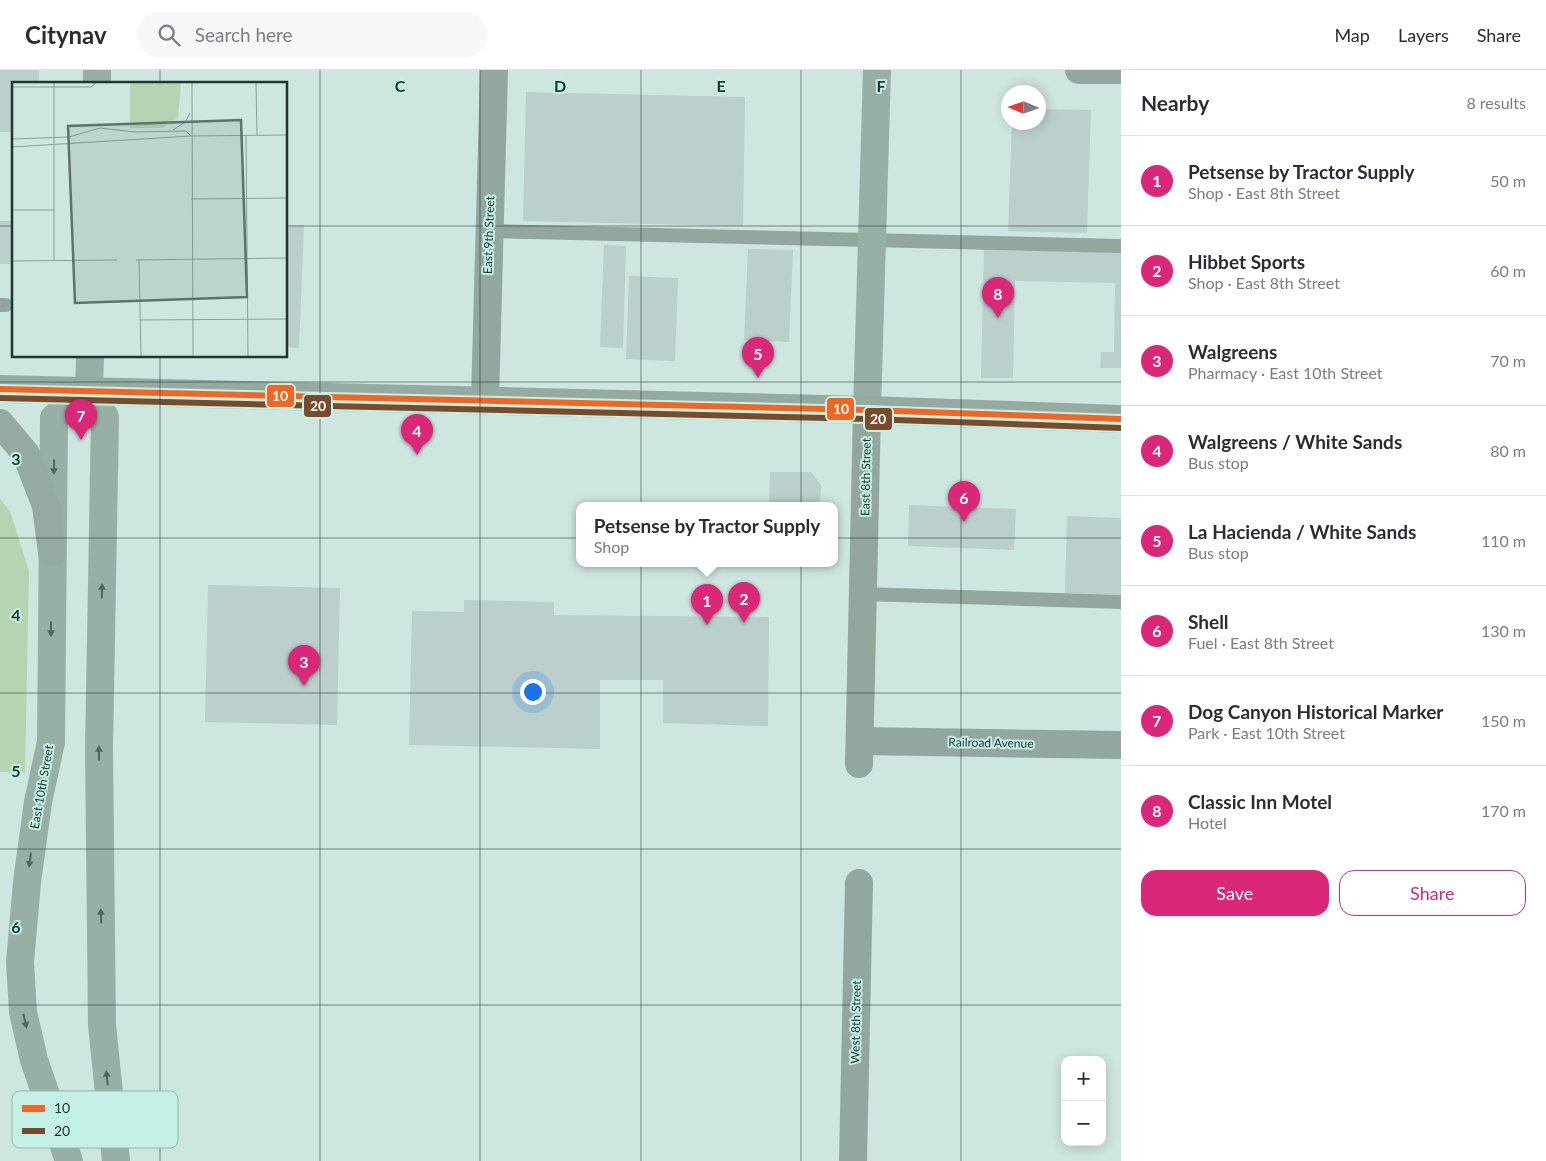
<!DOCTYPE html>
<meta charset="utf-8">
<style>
body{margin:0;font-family:Lato,sans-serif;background:#f7f7f7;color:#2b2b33}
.controls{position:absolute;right:15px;bottom:15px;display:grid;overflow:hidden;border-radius:10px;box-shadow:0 2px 12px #0003}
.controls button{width:45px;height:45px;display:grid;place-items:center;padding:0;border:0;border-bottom:1px solid #e1e1e2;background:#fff;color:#2b2b33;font:25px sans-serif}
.compass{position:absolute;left:1001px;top:15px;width:45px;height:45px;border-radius:50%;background:#fff;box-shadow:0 2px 12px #0003;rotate:272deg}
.you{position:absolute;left:532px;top:621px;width:18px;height:18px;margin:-12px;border:4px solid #fff;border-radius:50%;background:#1a73e8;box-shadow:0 0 0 8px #1a73e833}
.badge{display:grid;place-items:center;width:32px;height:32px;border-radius:50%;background:#db2777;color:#fff;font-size:16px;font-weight:700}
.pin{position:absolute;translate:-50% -41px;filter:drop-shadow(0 1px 2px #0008)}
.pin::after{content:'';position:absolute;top:26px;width:18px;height:15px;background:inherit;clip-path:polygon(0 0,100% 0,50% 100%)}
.popup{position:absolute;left:576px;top:432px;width:262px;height:65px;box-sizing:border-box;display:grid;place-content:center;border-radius:10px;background:#fff;filter:drop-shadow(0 1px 4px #0005);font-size:16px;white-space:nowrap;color:#7c7c81}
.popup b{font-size:19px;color:#2b2b33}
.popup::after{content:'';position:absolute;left:50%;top:100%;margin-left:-10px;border:10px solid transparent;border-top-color:#fff}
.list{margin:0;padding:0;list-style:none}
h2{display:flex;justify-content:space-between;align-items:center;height:65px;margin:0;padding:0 20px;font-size:21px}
h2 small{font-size:16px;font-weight:400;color:#7c7c81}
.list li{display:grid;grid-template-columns:32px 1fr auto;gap:15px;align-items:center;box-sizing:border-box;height:90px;padding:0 20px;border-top:1px solid #e1e1e2}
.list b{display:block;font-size:19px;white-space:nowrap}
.list p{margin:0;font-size:16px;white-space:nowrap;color:#7c7c81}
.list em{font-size:16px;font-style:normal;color:#7c7c81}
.actions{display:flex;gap:10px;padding:15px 20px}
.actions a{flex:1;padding:11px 0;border:1px solid #db2777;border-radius:15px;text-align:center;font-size:18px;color:#db2777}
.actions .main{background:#db2777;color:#fff}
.icon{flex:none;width:28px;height:28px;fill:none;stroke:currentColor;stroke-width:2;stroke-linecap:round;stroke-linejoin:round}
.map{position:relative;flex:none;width:1121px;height:1091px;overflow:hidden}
header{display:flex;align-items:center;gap:30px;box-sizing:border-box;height:70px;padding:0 25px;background:#fff;border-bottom:1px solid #e1e1e2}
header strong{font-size:24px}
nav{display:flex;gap:28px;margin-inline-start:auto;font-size:18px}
.search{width:350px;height:45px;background:#f7f7f7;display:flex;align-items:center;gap:12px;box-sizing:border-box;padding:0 18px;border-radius:28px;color:#7c7c81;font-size:19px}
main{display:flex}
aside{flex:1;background:#fff}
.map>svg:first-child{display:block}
.green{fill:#b5d5b2}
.building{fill:#bbcfcc}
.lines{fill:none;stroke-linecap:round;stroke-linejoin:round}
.lane{stroke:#94a79e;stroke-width:14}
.street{stroke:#94a79e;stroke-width:28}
.secondary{stroke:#98afa5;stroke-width:28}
.primary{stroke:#95aaa1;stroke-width:28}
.bus-1-casing{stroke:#c4f1e5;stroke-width:10}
.bus-2-casing{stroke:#c4f1e5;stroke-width:10}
.bus-1{stroke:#f26522;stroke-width:6}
.bus-2{stroke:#7a4b2a;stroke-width:6}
.oneway{fill:#51655e}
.grid{fill:none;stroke:#22342f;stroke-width:1;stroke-opacity:0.55}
.labels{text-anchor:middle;stroke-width:4;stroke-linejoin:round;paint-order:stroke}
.street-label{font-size:12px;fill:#22342f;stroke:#c4f1e5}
.inset-road{fill:none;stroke:#899f99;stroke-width:1}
.view{fill:#5e726d;fill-opacity:0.15;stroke:#5e726d;stroke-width:2.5}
.inset-edge{fill:none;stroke:#22342f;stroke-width:2.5}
.key{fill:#c4f1e5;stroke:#93b8ae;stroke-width:1}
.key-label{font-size:14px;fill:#22342f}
.grid-label{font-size:16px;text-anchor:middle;font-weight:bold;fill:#22342f;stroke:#c4f1e5;stroke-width:4;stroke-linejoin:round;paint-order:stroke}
.line-badge{stroke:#c4f1e5;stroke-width:2}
.badge-label{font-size:14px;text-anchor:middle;font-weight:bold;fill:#fff}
</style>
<header>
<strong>Citynav</strong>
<div class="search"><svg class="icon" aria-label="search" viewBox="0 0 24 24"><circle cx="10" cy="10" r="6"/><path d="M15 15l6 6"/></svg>Search here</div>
<nav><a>Map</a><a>Layers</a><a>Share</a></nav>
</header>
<main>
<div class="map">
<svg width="1121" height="1091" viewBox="0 0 1121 1091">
<rect width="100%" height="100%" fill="#cee6e0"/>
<!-- green -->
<path class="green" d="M0 429 10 441 29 501 25 703 0 702Z"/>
<!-- building -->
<path class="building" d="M0 0H39V14H14V62H0Z
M526 22 745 27 743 156 523 151Z
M1038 39 1091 40 1087 163 1008 161 1012 52H1038Z
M0 151H14V194H0Z
M286 155H304L299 278 286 277Z
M604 175 626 176 623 278 600 277Z
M984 177 1121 180V298H1100L1101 282H1114L1115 213 1015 211 1013 308H981Z
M748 179 793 180 789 272 744 270Z
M629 206 678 208 675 291 626 289Z
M770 402H811L821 415 820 436H769Z
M909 435 1016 439 1014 480 908 476Z
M1067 446 1121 448V525L1065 523Z
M208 515 340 518 337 655 205 652Z
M464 530 554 532V545L769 547 768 656 663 653V610H600V679L409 675 412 541 464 542Z"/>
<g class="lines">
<!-- lane -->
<path class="lane" d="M489 161 1121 176
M0 235H6
M863 524 1121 532"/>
<!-- street -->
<path class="street" d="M1079 0H1121
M485 331 494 0
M860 671 1121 675
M859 694 867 340
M853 1091 859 813"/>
<!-- secondary -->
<path class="secondary" d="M97 14V0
M90 286 89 320 105 347 99 679 102 955 116 1091
M867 340 877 0
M69 1091 34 990 23 942 20 892 27 812 38 732 51 672 54 348 89 320"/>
<!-- primary -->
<path class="primary" d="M0 319 867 340 1121 349
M0 353 26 384 46 436 52 483"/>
<defs>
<path id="bus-1" d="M0 319 867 340 1121 349"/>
<path id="bus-2" d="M0 328 867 349 1121 358"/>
</defs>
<!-- bus-1 casing -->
<use href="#bus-1" class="bus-1-casing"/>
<!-- bus-2 casing -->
<use href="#bus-2" class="bus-2-casing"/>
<!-- bus-1 -->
<use href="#bus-1" class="bus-1"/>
<!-- bus-2 -->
<use href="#bus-2" class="bus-2"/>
</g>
<!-- one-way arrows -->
<defs><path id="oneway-solid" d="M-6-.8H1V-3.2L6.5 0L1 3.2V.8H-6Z" transform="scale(1.25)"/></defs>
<g class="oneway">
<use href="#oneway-solid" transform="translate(54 397) rotate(91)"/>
<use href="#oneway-solid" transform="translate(102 521) rotate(-89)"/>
<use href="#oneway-solid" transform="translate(51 559) rotate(90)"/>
<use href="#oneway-solid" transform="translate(99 683) rotate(-90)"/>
<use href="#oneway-solid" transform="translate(30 790) rotate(98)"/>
<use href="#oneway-solid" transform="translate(101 846) rotate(-91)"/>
<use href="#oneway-solid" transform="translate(25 951) rotate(77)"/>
<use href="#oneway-solid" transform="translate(107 1008) rotate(-96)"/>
</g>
<!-- grid -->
<path class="grid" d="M160 0V14M320 0V1091M480 0V1091M641 0V1091M801 0V1091M961 0V1091M0 156H14M286 156H1121M160 286V1091M0 312H1121M0 468H1121M0 623H1121M0 779H1121M0 935H1121"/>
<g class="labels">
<!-- street labels -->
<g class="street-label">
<text transform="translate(489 165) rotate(-88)" y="4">East 9th Street</text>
<text transform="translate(866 407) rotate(-89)" y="4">East 8th Street</text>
<text transform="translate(991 673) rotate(1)" y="4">Railroad Avenue</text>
<text transform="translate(42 717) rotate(-80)" y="4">East 10th Street</text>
<text transform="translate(856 952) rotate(-89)" y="4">West 8th Street</text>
</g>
</g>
<!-- overview -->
<g transform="translate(12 12)">
<rect width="275" height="275" fill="#cee6e0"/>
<path d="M118 1H169L166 36 150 46H118Z" fill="#b5d5b2"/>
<path class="inset-road" d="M42 1V179M180 1 181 274M244 1 245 53M0 5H79L84 1M161 48 173 40 178 31M234 54 236 274M0 57 57 55 88 46 123 50 174 49 179 54M0 65 179 54 275 53M179 117 275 116M0 128H42M124 178 275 176M127 178 129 274M0 179 105 178M128 238 275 237"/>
<path class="view" d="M229 38 235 215 63 221 56 44Z"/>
<rect width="275" height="275" class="inset-edge"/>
</g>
<!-- legend -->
<rect x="12" y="1021" width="166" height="57" rx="8" class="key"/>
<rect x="22" y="1035" width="23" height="7" fill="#f26522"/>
<rect x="22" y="1058" width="23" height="6" fill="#7a4b2a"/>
<g class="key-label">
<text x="54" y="1043">10</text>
<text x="54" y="1066">20</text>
</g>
<g class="grid-label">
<text x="400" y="22">C</text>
<text x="560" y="22">D</text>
<text x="721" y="22">E</text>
<text x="881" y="22">F</text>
<text x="16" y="395">3</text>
<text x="16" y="551">4</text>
<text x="16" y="707">5</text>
<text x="16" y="863">6</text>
</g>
<g class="line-badge">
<rect x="266" y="314" width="29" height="24" rx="5" fill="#f26522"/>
<rect x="303" y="324" width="29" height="24" rx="5" fill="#7a4b2a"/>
<rect x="826" y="327" width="29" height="24" rx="5" fill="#f26522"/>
<rect x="864" y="337" width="29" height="24" rx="5" fill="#7a4b2a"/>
</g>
<g class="badge-label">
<text x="280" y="331">10</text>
<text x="318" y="341">20</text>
<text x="841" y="344">10</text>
<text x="878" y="354">20</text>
</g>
</svg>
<div class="controls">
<button>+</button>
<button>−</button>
</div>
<svg class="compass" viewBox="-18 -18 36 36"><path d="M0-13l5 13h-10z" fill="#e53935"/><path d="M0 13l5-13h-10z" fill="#7c7c81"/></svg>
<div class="you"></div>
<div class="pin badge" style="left:707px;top:555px">1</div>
<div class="popup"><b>Petsense by Tractor Supply</b>Shop</div>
<div class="pin badge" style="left:744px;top:553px">2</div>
<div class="pin badge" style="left:304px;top:616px">3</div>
<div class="pin badge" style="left:417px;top:385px">4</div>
<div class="pin badge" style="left:758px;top:308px">5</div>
<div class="pin badge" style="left:964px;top:452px">6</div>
<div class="pin badge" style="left:81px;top:370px">7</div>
<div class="pin badge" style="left:998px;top:248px">8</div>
</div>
<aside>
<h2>Nearby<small>8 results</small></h2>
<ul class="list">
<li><span class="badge">1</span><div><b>Petsense by Tractor Supply</b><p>Shop · East 8th Street</p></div><em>50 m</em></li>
<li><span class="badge">2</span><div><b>Hibbet Sports</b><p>Shop · East 8th Street</p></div><em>60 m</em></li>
<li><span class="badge">3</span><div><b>Walgreens</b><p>Pharmacy · East 10th Street</p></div><em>70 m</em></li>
<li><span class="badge">4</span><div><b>Walgreens / White Sands</b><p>Bus stop</p></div><em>80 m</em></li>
<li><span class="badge">5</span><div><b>La Hacienda / White Sands</b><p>Bus stop</p></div><em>110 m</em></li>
<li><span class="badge">6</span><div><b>Shell</b><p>Fuel · East 8th Street</p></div><em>130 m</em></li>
<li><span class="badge">7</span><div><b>Dog Canyon Historical Marker</b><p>Park · East 10th Street</p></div><em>150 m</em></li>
<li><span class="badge">8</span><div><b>Classic Inn Motel</b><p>Hotel</p></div><em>170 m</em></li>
</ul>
<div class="actions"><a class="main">Save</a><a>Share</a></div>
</aside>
</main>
